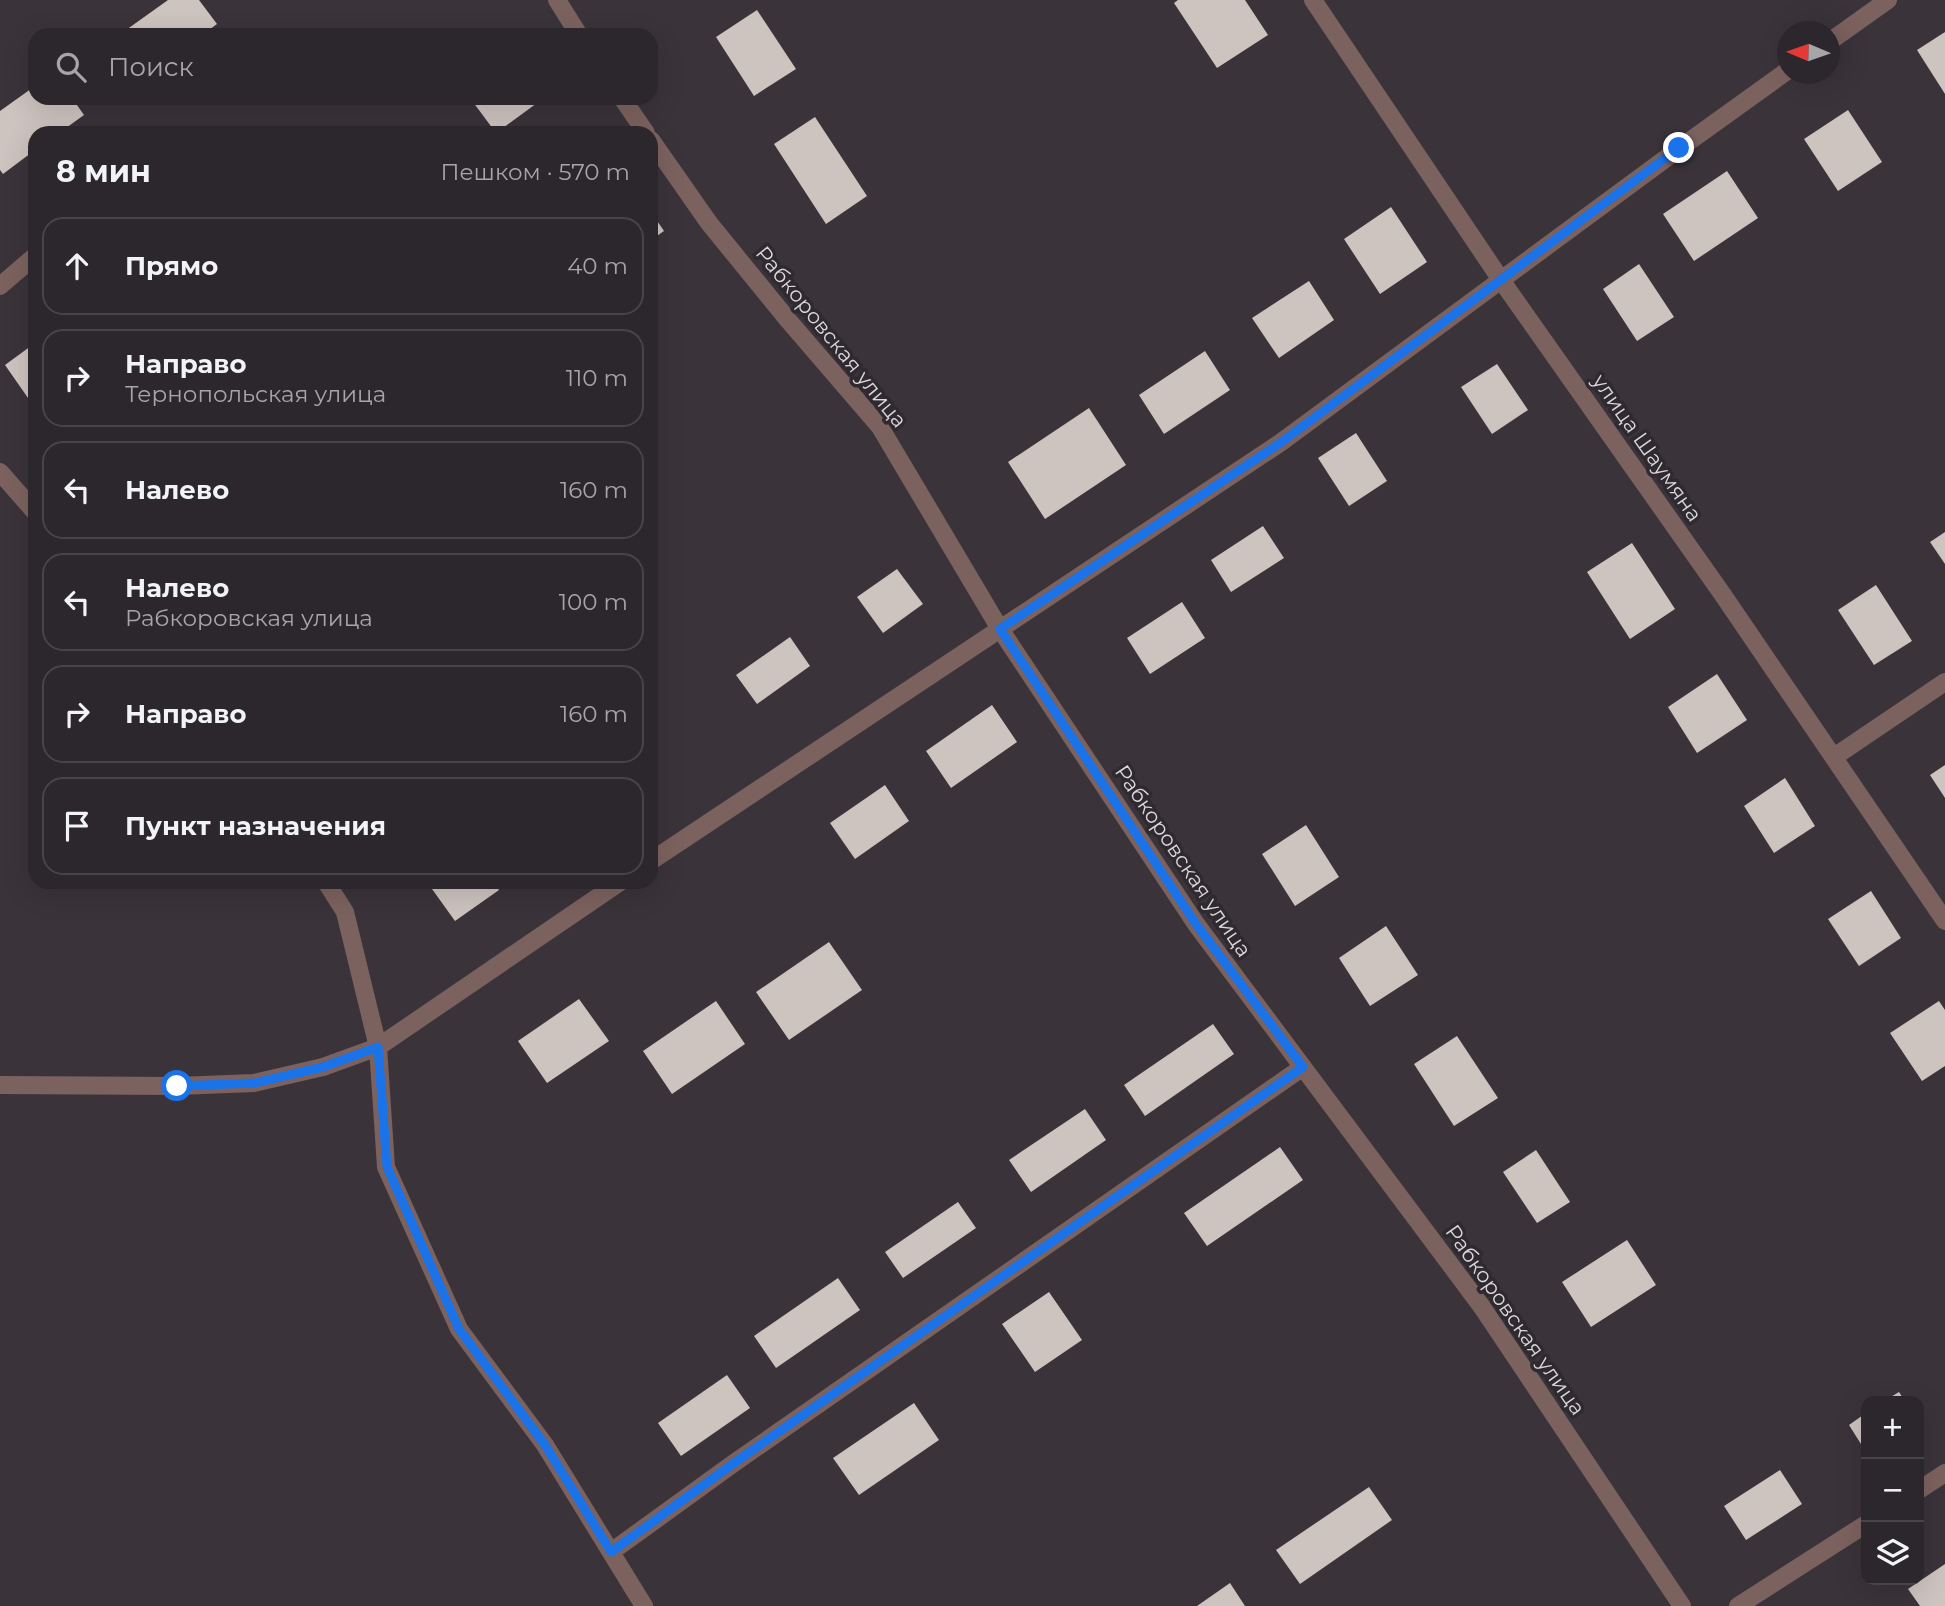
<!DOCTYPE html>
<html lang="ru">
<meta charset="utf-8">
<style>
body{margin:0;font-family:Montserrat,sans-serif;background:#383338;color:#f1f3f6}
.controls{position:absolute;right:21px;bottom:21px;display:grid;overflow:hidden;border-radius:14px;box-shadow:0 7px 28px #0002}
.controls button{width:63px;height:63px;display:grid;place-items:center;padding:0;border:0;border-bottom:2px solid #484448;background:#2c272c;color:#f1f3f6;font:35px sans-serif}
.compass{position:absolute;left:1777px;top:21px;width:63px;height:63px;border-radius:50%;background:#2c272c;box-shadow:0 7px 28px #0002;rotate:272deg}
.stop{position:absolute;width:21px;height:21px;margin:-16px;border:5px solid #1a73e8;border-radius:50%;background:#fff}
.stop.end{background:#1a73e8;border-color:#fff;box-shadow:0 2px 7px #0008}
.list{margin:0;padding:0;list-style:none}
h2{display:flex;justify-content:space-between;align-items:center;height:91px;margin:0;padding:0 28px;font-size:30px}
h2 small{font-size:23px;font-weight:400;color:#a6a5a9}
.list li{display:grid;grid-template-columns:46px 1fr auto;gap:21px;align-items:center;box-sizing:border-box;height:98px;margin:0 14px 14px;padding:0 14px;border:2px solid #484448;border-radius:21px}
.list b{display:block;font-size:26px;white-space:nowrap}
.list p{margin:0;font-size:23px;white-space:nowrap;color:#a6a5a9}
.list em{font-size:23px;font-style:normal;color:#a6a5a9}
.icon{flex:none;width:38px;height:38px;fill:none;stroke:currentColor;stroke-width:2;stroke-linecap:round;stroke-linejoin:round}
.map{position:relative;flex:none;width:1945px;height:1606px;overflow:hidden}
.search{position:absolute;background:#2c272c;box-shadow:0 7px 28px #0002;left:28px;top:28px;width:630px;height:77px;display:flex;align-items:center;gap:18px;box-sizing:border-box;padding:0 24px;border-radius:21px;color:#a6a5a9;font-size:26px}
.panel{position:absolute;background:#2c272c;box-shadow:0 7px 28px #0002;left:28px;top:126px;width:630px;height:763px;border-radius:21px}
.map>svg:first-child{display:block}
.building{fill:#cdc3bf}
.lines{fill:none;stroke-linecap:round;stroke-linejoin:round}
.minor{stroke:#7c625f;stroke-width:18}
.route{stroke:#1a73e8;stroke-width:9}
.labels{text-anchor:middle;stroke-width:7;stroke-linejoin:round;paint-order:stroke}
.street-label{font-size:21px;fill:#dbd7db;stroke:#2f2a30}
</style>
<div class="map">
<svg width="1945" height="1606" viewBox="0 0 1945 1606">
<rect width="100%" height="100%" fill="#3a343a"/>
<!-- building -->
<path class="building" d="M168 0H199L217 24 202 35H119Z
M1178 0H1245L1268 35 1217 68 1174 3Z
M757 10 796 69 754 96 716 37Z
M1945 32V94L1917 50Z
M35 86V98H72L84 115 59 133H35V150L3 174 0 170V111Z
M470 98H544L496 133Z
M1848 110 1882 162 1838 191 1804 139Z
M815 117 867 196 826 224 774 144Z
M1727 171 1758 218 1694 261 1663 214Z
M1391 207 1427 262 1380 294 1344 239Z
M651 212 664 231 651 240Z
M1639 264 1674 317 1637 341 1603 289Z
M1309 281 1334 320 1279 358 1252 318Z
M35 343V408L5 365Z
M1205 351 1230 390 1164 434 1139 395Z
M1497 364 1528 410 1492 434 1461 387Z
M1089 408 1126 465 1045 519 1008 462Z
M1356 433 1387 481 1349 506 1318 458Z
M1263 526 1284 558 1231 592 1211 560Z
M1945 532V564L1930 542Z
M1632 543 1675 609 1630 639 1587 572Z
M897 569 923 604 883 633 857 597Z
M1876 585 1912 641 1874 665 1838 610Z
M1182 602 1205 638 1150 674 1127 638Z
M790 637 810 666 757 704 736 675Z
M1717 674 1747 720 1697 753 1668 707Z
M992 705 1017 742 951 788 926 751Z
M1945 765V798L1930 775Z
M1785 778 1815 826 1774 853 1744 806Z
M885 785 909 821 855 859 830 823Z
M1306 825 1339 877 1295 906 1262 854Z
M427 882H493L499 890 455 921Z
M1871 891 1901 938 1859 966 1828 919Z
M1386 926 1418 975 1370 1006 1339 958Z
M829 942 862 990 789 1040 756 992Z
M579 999 609 1041 547 1083 518 1041Z
M716 1001 745 1044 672 1094 643 1051Z
M1939 1001 1945 1010V1066L1922 1081 1890 1033Z
M1213 1024 1234 1054 1145 1116 1124 1085Z
M1457 1036 1498 1098 1454 1126 1414 1064Z
M1085 1109 1106 1140 1031 1192 1009 1160Z
M1280 1147 1303 1180 1207 1246 1184 1213Z
M1536 1150 1570 1202 1537 1223 1503 1172Z
M958 1202 976 1228 903 1278 885 1252Z
M1627 1240 1656 1285 1591 1327 1562 1282Z
M838 1278 860 1310 776 1368 754 1336Z
M1049 1292 1082 1340 1035 1372 1002 1324Z
M727 1375 750 1408 681 1456 658 1423Z
M1899 1392 1905 1401H1884Z
M914 1403 939 1440 859 1495 833 1458Z
M1866 1413V1452L1849 1425Z
M1780 1470 1802 1504 1746 1540 1724 1506Z
M1369 1487 1392 1520 1300 1584 1276 1550Z
M1945 1564V1606H1920L1908 1589Z
M1230 1583 1245 1606H1197Z"/>
<g class="lines">
<!-- minor -->
<path class="minor" d="M557 0 579 35
M1313 0 1501 280 1723 595 1945 921
M1829 42 1888 0
M622 98 646 133
M651 140 709 223 788 320 880 427 1000 629 1196 924 1482 1307 1682 1606
M0 286 35 256
M0 472 35 512
M1834 757 1945 682
M651 861 1280 443 1680 148 1787 71
M326 882 345 912 378 1047 386 1167 459 1329 545 1445 644 1606
M0 1085 177 1086 254 1083 323 1067 378 1047 620 882
M1919 1490 1945 1473
M611 1552 734 1463 1303 1067
M1738 1606 1866 1524"/>
</g>
<g class="lines">
<!-- route -->
<path class="route" d="M177 1086 254 1083 323 1067 378 1047 387 1167 459 1329 545 1445 611 1552 734 1463 1303 1067 1196 924 1000 629 1280 443 1679 148"/>
</g>
<g class="labels">
<!-- street labels -->
<g class="street-label">
<text transform="translate(831 337) rotate(51)" y="7">Рабкоровская улица</text>
<text transform="translate(1647 448) rotate(55)" y="7">улица Шаумяна</text>
<text transform="translate(1183 861) rotate(56)" y="7">Рабкоровская улица</text>
<text transform="translate(1515 1320) rotate(55)" y="7">Рабкоровская улица</text>
</g>
</g>
</svg>
<div class="controls">
<button>+</button>
<button>−</button>
<button><svg class="icon" aria-label="layers" viewBox="0 0 24 24"><path d="M12 4l9 5-9 5-9-5zM3 14l9 5 9-5"/></svg></button>
</div>
<svg class="compass" viewBox="-18 -18 36 36"><path d="M0-13l5 13h-10z" fill="#e53935"/><path d="M0 13l5-13h-10z" fill="#a6a5a9"/></svg>
<div class="stop" style="left:177px;top:1086px"></div>
<div class="stop end" style="left:1679px;top:148px"></div>
<div class="search"><svg class="icon" aria-label="search" viewBox="0 0 24 24"><circle cx="10" cy="10" r="6"/><path d="M15 15l6 6"/></svg>Поиск</div>
<section class="panel">
<h2>8 мин<small>Пешком · 570 m</small></h2>
<ul class="list">
<li><svg class="icon" aria-label="ahead" viewBox="0 0 24 24"><path d="M12 20V5M6 11l6-6 6 6"/></svg><div><b>Прямо</b></div><em>40 m</em></li>
<li><svg class="icon" aria-label="right" viewBox="0 0 24 24"><path d="M7 20v-9h11M14 6l5 5-5 5"/></svg><div><b>Направо</b><p>Тернопольская улица</p></div><em>110 m</em></li>
<li><svg class="icon" aria-label="left" viewBox="0 0 24 24"><path d="M17 20v-9H6M10 6l-5 5 5 5"/></svg><div><b>Налево</b></div><em>160 m</em></li>
<li><svg class="icon" aria-label="left" viewBox="0 0 24 24"><path d="M17 20v-9H6M10 6l-5 5 5 5"/></svg><div><b>Налево</b><p>Рабкоровская улица</p></div><em>100 m</em></li>
<li><svg class="icon" aria-label="right" viewBox="0 0 24 24"><path d="M7 20v-9h11M14 6l5 5-5 5"/></svg><div><b>Направо</b></div><em>160 m</em></li>
<li><svg class="icon" aria-label="arrive" viewBox="0 0 24 24"><path d="M6 21V4h12l-3 4 3 4H6"/></svg><div><b>Пункт назначения</b></div></li>
</ul>
</section>
</div>
